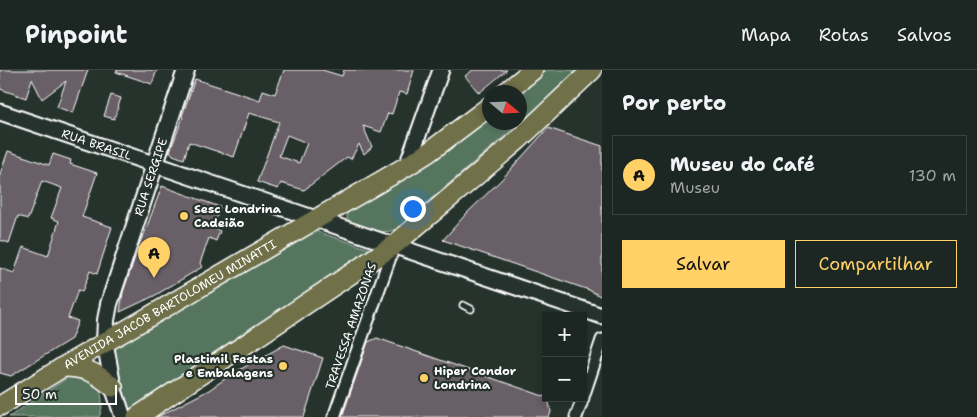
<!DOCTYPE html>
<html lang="pt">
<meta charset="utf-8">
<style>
body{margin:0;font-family:"Shantell Sans",sans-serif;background:#29322f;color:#f1f3f6}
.controls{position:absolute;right:15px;bottom:15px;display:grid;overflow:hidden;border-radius:0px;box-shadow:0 2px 8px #0003}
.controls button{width:45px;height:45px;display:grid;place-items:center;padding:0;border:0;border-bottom:1px solid #3a4340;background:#1c2622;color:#f1f3f6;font:25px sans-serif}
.compass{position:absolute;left:482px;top:15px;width:45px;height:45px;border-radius:50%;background:#1c2622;box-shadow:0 2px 8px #0003;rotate:109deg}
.scale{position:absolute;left:15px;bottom:12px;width:102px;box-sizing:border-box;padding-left:5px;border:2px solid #fff;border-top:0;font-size:14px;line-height:18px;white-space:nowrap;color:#fff;-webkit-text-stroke:4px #26332d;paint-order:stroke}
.you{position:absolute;left:412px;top:138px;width:18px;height:18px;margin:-12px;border:4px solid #fff;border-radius:50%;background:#1a73e8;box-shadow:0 0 0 8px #1a73e833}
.badge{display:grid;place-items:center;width:32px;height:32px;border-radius:50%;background:#ffd166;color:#111;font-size:16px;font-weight:700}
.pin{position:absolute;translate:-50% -41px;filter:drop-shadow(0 1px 2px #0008)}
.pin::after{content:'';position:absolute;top:26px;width:18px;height:15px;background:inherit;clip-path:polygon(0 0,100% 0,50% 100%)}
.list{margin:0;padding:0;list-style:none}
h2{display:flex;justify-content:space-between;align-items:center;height:65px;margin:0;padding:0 20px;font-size:21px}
h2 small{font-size:16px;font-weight:400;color:#a0a5a5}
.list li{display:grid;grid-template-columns:32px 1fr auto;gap:15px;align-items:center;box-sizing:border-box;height:80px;margin:0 10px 10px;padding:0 10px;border:1px solid #3a4340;border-radius:0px}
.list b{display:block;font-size:19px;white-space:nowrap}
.list p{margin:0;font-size:16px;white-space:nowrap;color:#a0a5a5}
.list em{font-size:16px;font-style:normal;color:#a0a5a5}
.actions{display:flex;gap:10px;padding:15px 20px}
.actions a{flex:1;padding:11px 0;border:1px solid #ffd166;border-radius:0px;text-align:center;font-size:18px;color:#ffd166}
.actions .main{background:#ffd166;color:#111}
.map{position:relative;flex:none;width:602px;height:347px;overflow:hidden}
header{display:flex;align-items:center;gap:30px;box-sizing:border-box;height:70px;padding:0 25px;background:#1c2622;border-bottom:1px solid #3a4340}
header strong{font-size:24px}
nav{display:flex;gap:28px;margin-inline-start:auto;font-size:18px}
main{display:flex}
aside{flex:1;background:#1c2622}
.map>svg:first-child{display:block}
.green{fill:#55755e;stroke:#aabaae}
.building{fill:#695f66;stroke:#fff;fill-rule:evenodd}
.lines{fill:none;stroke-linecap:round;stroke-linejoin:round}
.service-casing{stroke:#fff;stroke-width:9}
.minor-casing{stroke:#fff;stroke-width:15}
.tertiary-casing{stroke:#fff;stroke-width:19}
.secondary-casing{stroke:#fff;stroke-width:20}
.primary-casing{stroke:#fff;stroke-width:22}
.service{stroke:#26332d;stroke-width:5.5}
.minor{stroke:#26332d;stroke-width:11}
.tertiary{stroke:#26332d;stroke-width:15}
.secondary{stroke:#26332d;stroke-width:16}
.primary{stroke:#70704a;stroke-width:19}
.poi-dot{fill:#ffd166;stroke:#26332d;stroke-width:2}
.labels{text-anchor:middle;stroke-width:4.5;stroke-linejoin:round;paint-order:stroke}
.street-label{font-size:12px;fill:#fff;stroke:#26332d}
.poi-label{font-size:12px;font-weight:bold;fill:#fff;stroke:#26332d;text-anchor:start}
</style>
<header>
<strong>Pinpoint</strong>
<nav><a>Mapa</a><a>Rotas</a><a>Salvos</a></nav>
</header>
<main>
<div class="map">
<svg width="602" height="347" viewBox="0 0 602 347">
<rect width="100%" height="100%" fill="#26332d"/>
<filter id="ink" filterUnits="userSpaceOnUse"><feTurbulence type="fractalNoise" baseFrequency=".02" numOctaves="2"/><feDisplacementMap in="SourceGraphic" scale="10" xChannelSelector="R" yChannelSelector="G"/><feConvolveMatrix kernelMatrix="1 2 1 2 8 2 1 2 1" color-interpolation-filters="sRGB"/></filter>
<g filter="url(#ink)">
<!-- green -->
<path class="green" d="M547 0H580L579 2 395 160C380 165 365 157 350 152L347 148V142L489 46 490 52H520V25Z
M312 160 373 180 128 342 115 283V274Z
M76 304C81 307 90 309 95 313 103 320 104 338 99 347H9L70 306Z"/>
<!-- building -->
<path class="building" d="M0 0H88L73 43 57 37 66 11 42 29 32 9 26 28 0 19Z
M117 0H157L152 14 116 2Z
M284 0H322L342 6 344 0H414L407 24 399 22 392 44 388 43 381 62 363 56 372 77 364 84 359 74 351 89 347 87 304 120 281 113 278 119 257 112 279 52 249 43 234 87 189 72 184 89 173 85 170 81 183 47 182 46 195 9 260 30 263 20 275 24ZM287 65 307 73 299 93 279 86Z
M473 0H507L479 23 465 6Z
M111 25 121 28 114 49 104 46Z
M548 58 602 76V227L589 220 443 170 466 144 502 109Z
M8 81 49 95 53 84 71 90 70 94 97 103 82 147 112 157 97 204 90 201 82 222 78 220 68 248 78 251 71 269 11 306 0 303V198L14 203 23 177 48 186 59 151 51 148 62 118 42 111 28 149 18 146 9 173 0 170V104Z
M162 116 220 137 213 158 220 161 216 171 209 168 200 193 202 197 154 226 120 242 123 222 142 167H143Z
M377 268 546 327 548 328 551 342 549 347H342L368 272Z
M284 275 323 288 304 347H157L209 320 232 304Z"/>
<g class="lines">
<defs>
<path id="service" d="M463 235 471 239"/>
<path id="minor" d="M583 327 602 270
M334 347 394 176
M576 347 583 328"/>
<g id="tertiary">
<path id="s1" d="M0 42 602 246"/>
<path d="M407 96 441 0"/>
<path d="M105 272 113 317 123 347"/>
</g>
<g id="secondary">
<path id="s2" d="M105 272 106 250 109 234 186 0"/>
</g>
<g id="primary">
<path d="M506 22 533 0"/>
<path d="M63 297C86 297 96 303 113 317"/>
<path id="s3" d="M0 336 63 297 407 96 429 82 490 36"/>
<path d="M137 347 394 175 518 70 592 0"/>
</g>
</defs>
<!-- service casing -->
<use href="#service" class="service-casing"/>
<!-- minor casing -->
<use href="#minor" class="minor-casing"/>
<!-- tertiary casing -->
<use href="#tertiary" class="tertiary-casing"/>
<!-- secondary casing -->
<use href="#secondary" class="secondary-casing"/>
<!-- primary casing -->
<use href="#primary" class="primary-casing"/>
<!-- service -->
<use href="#service" class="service"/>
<!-- minor -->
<use href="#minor" class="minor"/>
<!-- tertiary -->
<use href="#tertiary" class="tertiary"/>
<!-- secondary -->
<use href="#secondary" class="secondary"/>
<!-- primary -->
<use href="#primary" class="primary"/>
</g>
</g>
<!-- markers -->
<g class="poi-dot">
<circle cx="184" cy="146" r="5"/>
<circle cx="283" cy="296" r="5"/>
<circle cx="424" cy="308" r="5"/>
</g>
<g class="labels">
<!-- street labels -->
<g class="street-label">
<text dy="4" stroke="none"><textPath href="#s1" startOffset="102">RUA BRASIL</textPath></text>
<text dy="4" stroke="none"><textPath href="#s2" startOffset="172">RUA SERGIPE</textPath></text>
<text dy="4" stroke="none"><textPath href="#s3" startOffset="198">AVENIDA JACOB BARTOLOMEU MINATTI</textPath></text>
<text transform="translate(351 256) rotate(-71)" y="4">TRAVESSA AMAZONAS</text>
</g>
<!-- poi labels -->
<g class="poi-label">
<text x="194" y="143">Sesc Londrina<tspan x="194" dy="14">Cadeião</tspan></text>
<text x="273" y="293" text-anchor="end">Plastimil Festas<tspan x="273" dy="14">e Embalagens</tspan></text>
<text x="434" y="305">Hiper Condor<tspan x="434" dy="14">Londrina</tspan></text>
</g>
</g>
</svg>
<div class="controls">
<button>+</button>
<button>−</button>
</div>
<svg class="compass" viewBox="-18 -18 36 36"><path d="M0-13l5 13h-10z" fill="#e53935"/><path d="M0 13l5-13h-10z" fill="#a0a5a5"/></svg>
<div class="scale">50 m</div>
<div class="you"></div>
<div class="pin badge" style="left:154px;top:208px">A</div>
</div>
<aside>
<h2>Por perto<small></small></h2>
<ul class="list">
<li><span class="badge">A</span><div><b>Museu do Café</b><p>Museu</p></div><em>130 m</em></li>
</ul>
<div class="actions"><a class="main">Salvar</a><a>Compartilhar</a></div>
</aside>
</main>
